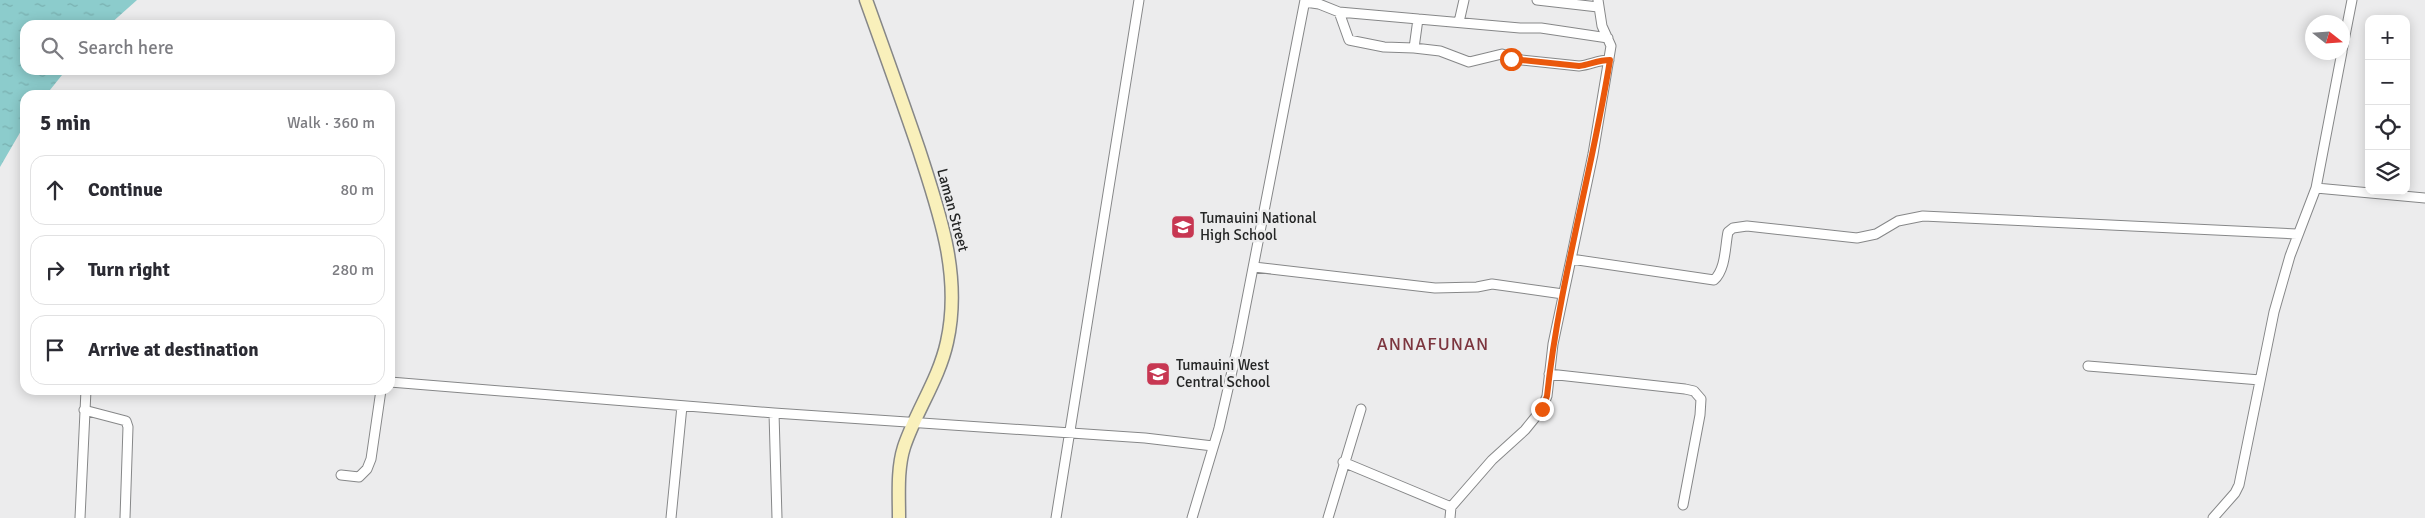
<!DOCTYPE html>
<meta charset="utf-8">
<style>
body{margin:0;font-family:Signika,sans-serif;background:#f7f7f7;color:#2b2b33}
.controls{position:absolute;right:15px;top:15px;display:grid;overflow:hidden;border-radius:10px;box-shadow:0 2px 12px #0003}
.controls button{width:45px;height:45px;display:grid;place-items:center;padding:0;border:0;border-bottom:1px solid #e1e1e2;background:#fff;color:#2b2b33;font:25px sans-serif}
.compass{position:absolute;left:2305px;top:15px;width:45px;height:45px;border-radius:50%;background:#fff;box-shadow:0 2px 12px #0003;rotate:107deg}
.stop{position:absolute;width:15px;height:15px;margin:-11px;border:4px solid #ea580c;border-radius:50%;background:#fff}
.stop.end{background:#ea580c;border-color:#fff;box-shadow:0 1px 5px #0008}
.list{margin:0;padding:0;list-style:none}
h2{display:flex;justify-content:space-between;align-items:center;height:65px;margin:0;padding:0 20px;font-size:21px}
h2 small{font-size:16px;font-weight:400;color:#7c7c81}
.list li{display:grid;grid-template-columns:32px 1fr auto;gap:15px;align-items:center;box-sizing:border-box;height:70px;margin:0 10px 10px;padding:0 10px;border:1px solid #e1e1e2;border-radius:15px}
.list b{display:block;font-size:19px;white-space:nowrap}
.list em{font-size:16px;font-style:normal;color:#7c7c81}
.icon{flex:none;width:28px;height:28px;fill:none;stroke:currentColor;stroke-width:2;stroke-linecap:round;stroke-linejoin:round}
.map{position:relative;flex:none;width:2425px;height:518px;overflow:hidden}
.search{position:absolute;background:#fff;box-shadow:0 2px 12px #0003;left:20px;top:20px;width:375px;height:55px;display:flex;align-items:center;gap:12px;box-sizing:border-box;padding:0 18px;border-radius:15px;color:#7c7c81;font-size:19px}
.panel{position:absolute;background:#fff;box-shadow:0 2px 12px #0003;left:20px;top:90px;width:375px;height:305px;border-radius:15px}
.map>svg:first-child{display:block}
.water{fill:url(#water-ripples)}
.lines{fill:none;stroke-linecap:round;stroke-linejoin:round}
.street-casing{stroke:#868788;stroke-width:11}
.secondary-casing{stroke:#868788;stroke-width:15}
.street{stroke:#fff;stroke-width:9}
.secondary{stroke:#f9f0bb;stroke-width:12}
.route{stroke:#ea580c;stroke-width:6}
.labels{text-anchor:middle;stroke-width:5;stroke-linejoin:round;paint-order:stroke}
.street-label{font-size:15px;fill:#252626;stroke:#ececed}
.poi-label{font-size:15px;fill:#252626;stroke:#ececed;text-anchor:start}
.quarter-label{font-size:18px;letter-spacing:1px;fill:#7c353e;stroke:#ececed}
</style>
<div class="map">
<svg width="2425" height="518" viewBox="0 0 2425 518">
<defs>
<pattern id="water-ripples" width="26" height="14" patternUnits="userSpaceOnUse" patternTransform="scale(1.25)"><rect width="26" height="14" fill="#8ccccc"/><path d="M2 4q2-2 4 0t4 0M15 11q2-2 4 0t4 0" fill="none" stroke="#79afaf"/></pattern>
</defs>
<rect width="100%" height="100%" fill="#ececed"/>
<!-- water -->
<path class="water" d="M0 0H137L109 25H25V70H66L46 95H25V124L0 167Z"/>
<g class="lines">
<defs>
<path id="street" d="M1537 0 1598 7
M1305 2 1319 4 1339 12 1520 28H1541L1608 38
M1339 12 1349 40 1384 47 1414 48 1418 19
M1459 22 1464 0
M1414 48 1440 51 1469 62 1502 54 1522 60 1579 66C1590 65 1598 60 1609 60
M2342 51 2352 0
M2316 188 2425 198
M1571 259 1593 154 1611 46 1602 26 1598 0
M1254 267 1435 288 1477 287 1492 284 1563 294
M2088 366 2260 380
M1549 374 1685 389 1694 391 1701 399 1700 415 1683 505
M390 382 774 413 1145 438 1213 446
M84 410 126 421 128 427 125 518
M774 413 777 518
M1343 462 1451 507
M341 475 359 477 367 469 371 459 381 390
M80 518 86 390
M671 518 682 406
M1056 518 1139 0
M1192 518 1219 428 1238 345 1305 0
M1328 518 1361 409
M1450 518 1451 507 1492 460 1525 430 1542 409 1547 396 1553 344 1571 259 1714 280C1726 269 1725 246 1728 232L1733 228 1747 226 1857 238 1876 234 1898 221 1923 216 2297 234
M2213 518 2235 493 2239 485 2274 312 2290 256 2316 188 2342 52"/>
<path id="secondary" d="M866 0C884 50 902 100 919 150 939 212 962 275 947 342 939 379 916 411 904 447 897 469 899 495 899 518"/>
</defs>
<!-- street casing -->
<use href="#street" class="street-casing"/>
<!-- secondary casing -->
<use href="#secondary" class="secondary-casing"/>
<!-- street -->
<use href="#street" class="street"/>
<!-- secondary -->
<use href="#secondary" class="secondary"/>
</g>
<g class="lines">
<!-- route -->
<path class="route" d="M1511 59 1579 66C1590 65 1597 60 1610 60 1592 173 1559 283 1547 396L1542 409"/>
</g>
<!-- icons -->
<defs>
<symbol id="school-square" viewBox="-11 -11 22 22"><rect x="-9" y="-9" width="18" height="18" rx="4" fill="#c73752" stroke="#ececed"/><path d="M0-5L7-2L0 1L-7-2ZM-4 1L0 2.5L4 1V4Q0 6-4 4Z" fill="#fff"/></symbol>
</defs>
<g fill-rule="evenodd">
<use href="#school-square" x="1169" y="213" width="28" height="28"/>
<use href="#school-square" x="1144" y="360" width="28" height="28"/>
</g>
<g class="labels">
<!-- street labels -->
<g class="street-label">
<text transform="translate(953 210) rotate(75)" y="5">Laman Street</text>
</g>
<!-- poi labels -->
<g class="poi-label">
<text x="1200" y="223">Tumauini National<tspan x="1200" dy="17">High School</tspan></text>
<text x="1176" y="370">Tumauini West<tspan x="1176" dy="17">Central School</tspan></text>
</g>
<!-- quarter labels -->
<g class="quarter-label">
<text x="1433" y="350">ANNAFUNAN</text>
</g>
</g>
</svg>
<div class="controls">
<button>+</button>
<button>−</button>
<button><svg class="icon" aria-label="locate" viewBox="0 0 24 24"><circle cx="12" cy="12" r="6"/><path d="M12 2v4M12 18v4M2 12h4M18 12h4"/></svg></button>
<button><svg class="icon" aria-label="layers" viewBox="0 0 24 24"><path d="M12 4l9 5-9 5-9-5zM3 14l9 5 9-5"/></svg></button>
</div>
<svg class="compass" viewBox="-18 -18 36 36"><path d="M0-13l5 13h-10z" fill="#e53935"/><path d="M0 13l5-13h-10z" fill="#7c7c81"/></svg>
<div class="stop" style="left:1511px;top:59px"></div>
<div class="stop end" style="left:1542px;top:409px"></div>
<div class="search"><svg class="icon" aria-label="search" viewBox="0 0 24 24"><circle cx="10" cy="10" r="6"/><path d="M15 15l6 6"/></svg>Search here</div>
<section class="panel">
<h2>5 min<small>Walk · 360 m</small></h2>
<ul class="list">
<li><svg class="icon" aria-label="ahead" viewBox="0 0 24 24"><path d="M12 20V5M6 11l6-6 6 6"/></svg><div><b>Continue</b></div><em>80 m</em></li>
<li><svg class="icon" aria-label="right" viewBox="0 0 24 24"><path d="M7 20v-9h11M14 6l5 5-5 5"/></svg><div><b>Turn right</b></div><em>280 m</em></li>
<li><svg class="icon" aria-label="arrive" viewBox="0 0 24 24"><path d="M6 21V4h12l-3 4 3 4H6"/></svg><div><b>Arrive at destination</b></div></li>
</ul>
</section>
</div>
